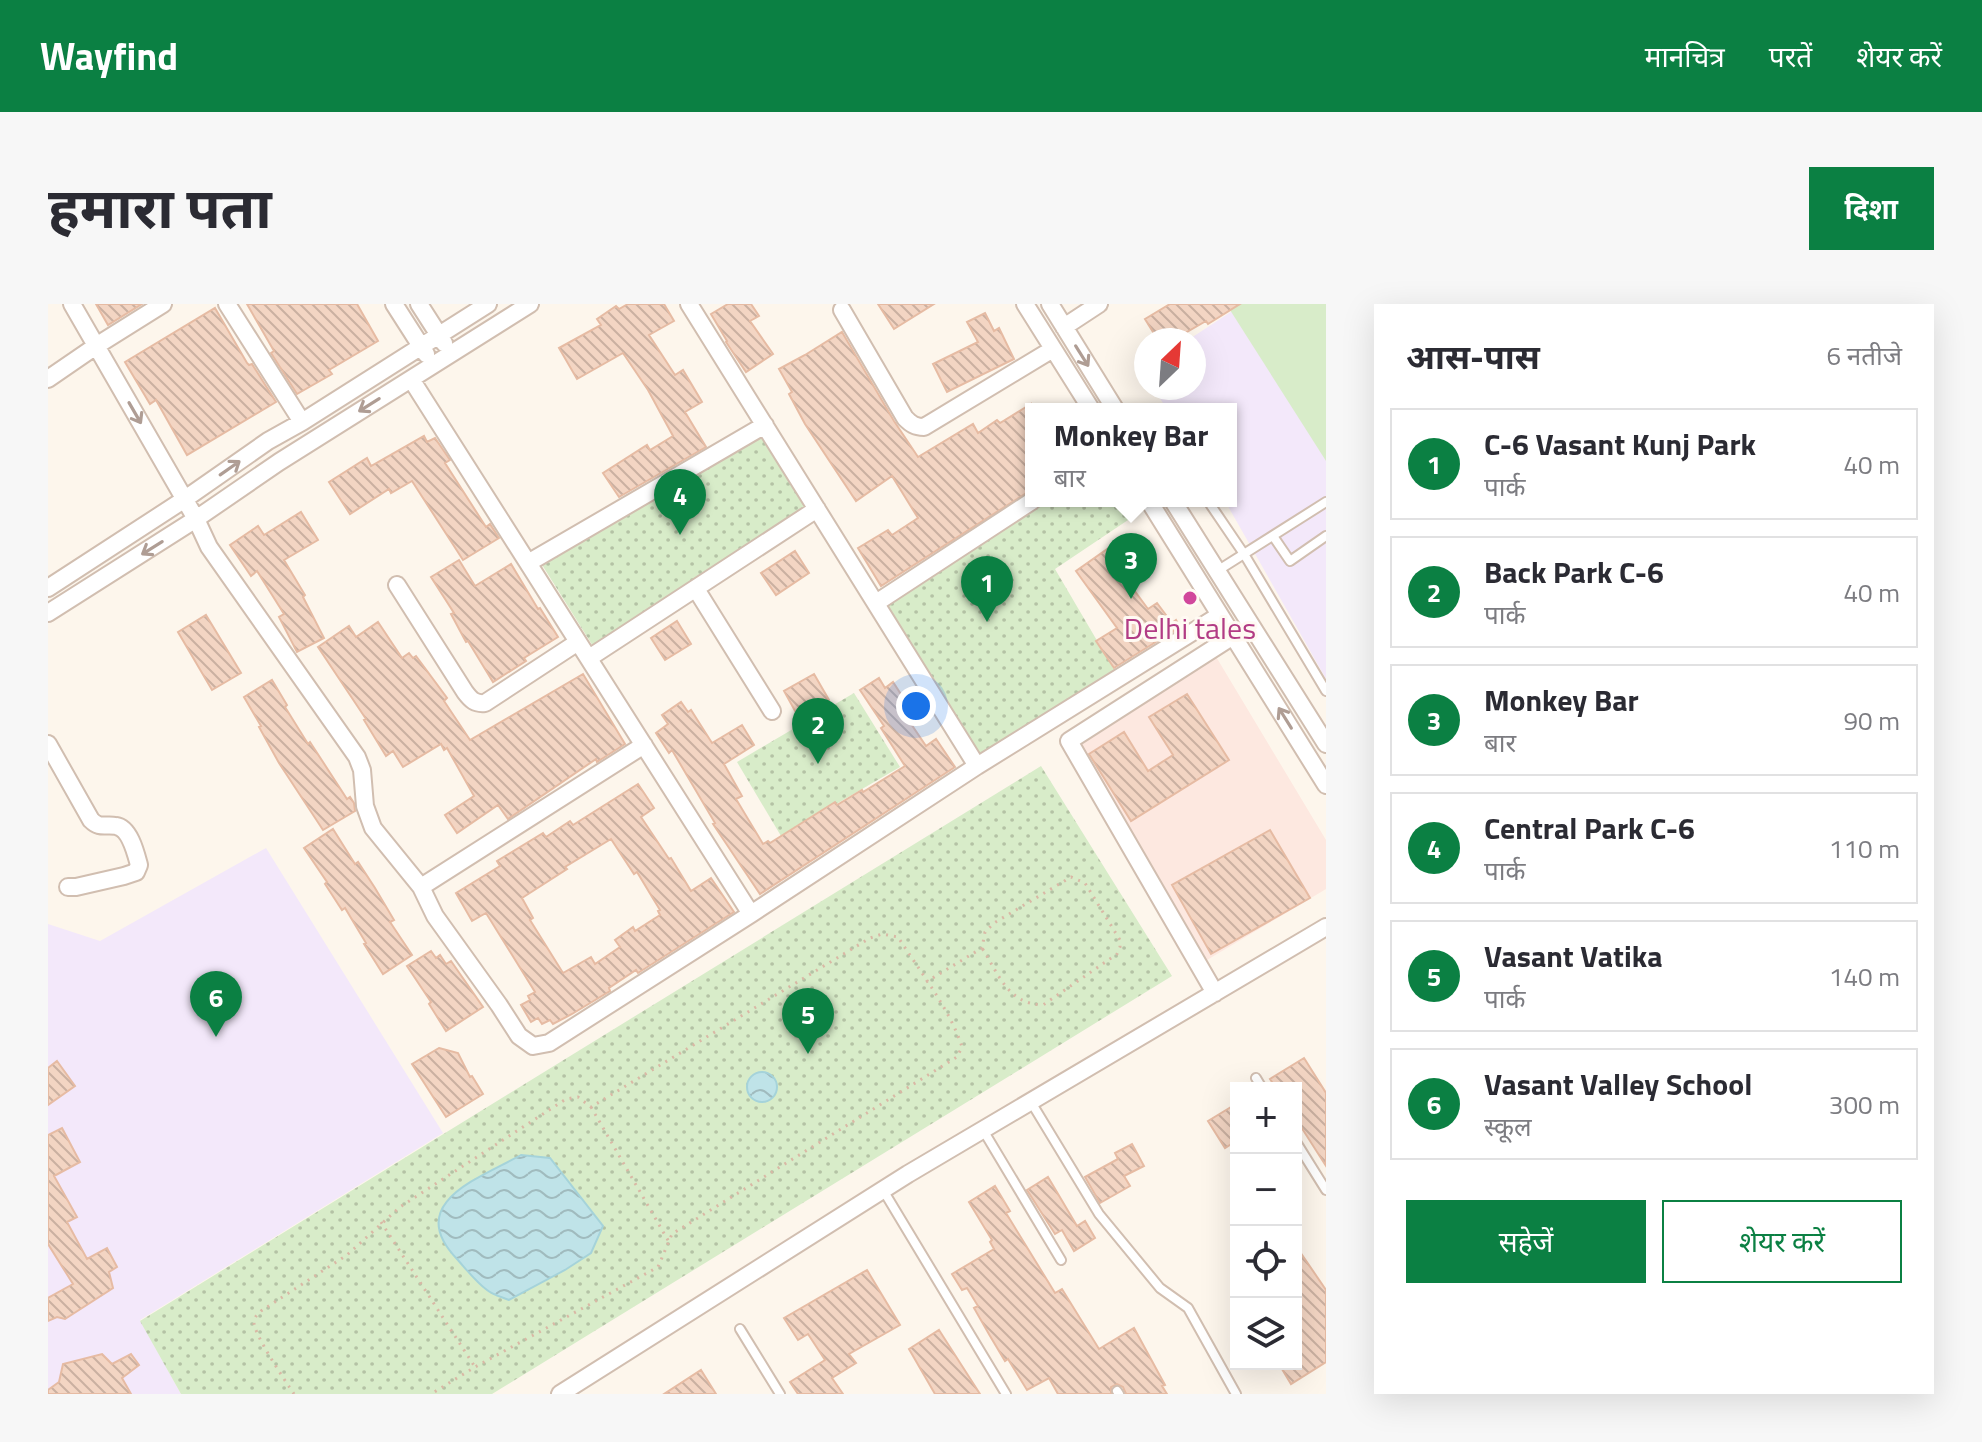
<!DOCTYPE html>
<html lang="hi">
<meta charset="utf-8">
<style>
body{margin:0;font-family:"Titillium Web","Noto Sans Devanagari",sans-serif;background:#f7f7f7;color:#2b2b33}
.controls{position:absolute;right:24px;bottom:24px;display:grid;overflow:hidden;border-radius:0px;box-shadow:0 8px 32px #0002}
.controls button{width:72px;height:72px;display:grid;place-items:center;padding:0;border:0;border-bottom:2px solid #e1e1e2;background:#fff;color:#2b2b33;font:40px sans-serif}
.compass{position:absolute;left:1086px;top:24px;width:72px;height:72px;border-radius:50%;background:#fff;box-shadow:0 8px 32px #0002;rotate:25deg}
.you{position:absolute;left:868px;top:402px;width:28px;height:28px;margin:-20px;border:6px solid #fff;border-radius:50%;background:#1a73e8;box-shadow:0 0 0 12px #1a73e833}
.badge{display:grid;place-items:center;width:52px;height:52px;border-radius:50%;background:#0b8043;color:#fff;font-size:26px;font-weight:700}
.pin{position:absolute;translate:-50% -66px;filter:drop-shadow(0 2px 4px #0008)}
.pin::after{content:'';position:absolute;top:42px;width:28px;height:24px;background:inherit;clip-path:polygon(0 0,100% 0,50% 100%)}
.popup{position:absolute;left:977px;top:99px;width:212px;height:104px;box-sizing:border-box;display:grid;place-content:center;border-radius:0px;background:#fff;filter:drop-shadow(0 2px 6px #0005);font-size:26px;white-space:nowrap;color:#7c7c81}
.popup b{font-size:30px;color:#2b2b33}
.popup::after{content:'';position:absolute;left:50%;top:100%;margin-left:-16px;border:16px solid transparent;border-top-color:#fff}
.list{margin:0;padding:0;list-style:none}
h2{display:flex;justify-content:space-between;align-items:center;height:104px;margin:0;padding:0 32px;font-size:34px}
h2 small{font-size:26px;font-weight:400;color:#7c7c81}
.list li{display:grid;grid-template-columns:52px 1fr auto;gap:24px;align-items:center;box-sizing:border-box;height:112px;margin:0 16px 16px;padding:0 16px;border:2px solid #e1e1e2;border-radius:0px}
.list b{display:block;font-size:30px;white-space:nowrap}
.list p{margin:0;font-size:26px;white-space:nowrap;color:#7c7c81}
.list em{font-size:26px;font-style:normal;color:#7c7c81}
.actions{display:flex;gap:16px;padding:24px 32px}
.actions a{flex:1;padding:18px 0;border:2px solid #0b8043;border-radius:0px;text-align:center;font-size:28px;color:#0b8043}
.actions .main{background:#0b8043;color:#fff}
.icon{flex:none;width:44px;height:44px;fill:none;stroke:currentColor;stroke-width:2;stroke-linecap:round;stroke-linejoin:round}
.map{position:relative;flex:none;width:1278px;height:1090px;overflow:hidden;border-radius:0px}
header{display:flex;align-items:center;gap:48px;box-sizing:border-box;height:112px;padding:0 40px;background:#0b8043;color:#fff}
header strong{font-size:38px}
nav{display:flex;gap:44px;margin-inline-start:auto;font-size:28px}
.intro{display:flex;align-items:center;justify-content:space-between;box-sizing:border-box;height:192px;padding:0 48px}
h1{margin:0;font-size:56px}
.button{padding:20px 36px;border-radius:0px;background:#0b8043;color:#fff;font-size:28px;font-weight:700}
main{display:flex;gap:48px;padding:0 48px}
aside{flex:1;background:#fff;border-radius:0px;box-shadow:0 8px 32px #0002}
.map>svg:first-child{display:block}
.commercial{fill:#fde8e0}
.education{fill:#f3e8fa}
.grass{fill:url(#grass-dots)}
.garden{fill:#d8ecc9}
.water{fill:url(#water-waves);stroke:#a5d3da;stroke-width:2}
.building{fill:url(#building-back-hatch);stroke:#e6bba3;stroke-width:2;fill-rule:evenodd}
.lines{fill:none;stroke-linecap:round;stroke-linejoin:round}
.lane-casing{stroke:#d1beb0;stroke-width:12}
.street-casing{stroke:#d1beb0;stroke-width:20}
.path{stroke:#d9b8a5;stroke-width:3;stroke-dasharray:2 6;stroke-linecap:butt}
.lane{stroke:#fff;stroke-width:8}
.street{stroke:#fff;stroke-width:16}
.oneway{stroke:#af9d94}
.hotel-dot{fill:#d1479c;stroke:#fffaf3;stroke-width:3}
.labels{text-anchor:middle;stroke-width:6;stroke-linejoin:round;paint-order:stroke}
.hotel-label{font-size:30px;fill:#b23c85;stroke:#fffaf3}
</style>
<header>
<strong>Wayfind</strong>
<nav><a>मानचित्र</a><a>परतें</a><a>शेयर करें</a></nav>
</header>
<div class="intro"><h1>हमारा पता</h1><a class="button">दिशा</a></div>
<main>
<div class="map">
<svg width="1278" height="1090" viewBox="0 0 1278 1090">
<defs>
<pattern id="grass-dots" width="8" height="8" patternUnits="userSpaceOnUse" patternTransform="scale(2)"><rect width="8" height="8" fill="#d8ecc9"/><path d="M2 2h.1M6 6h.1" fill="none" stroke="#b4c2a5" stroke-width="1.8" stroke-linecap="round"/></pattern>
<pattern id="water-waves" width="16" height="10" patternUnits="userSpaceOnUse" patternTransform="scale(2)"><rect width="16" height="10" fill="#bfe3e8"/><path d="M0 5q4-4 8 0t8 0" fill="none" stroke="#a0bbbe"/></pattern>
<pattern id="building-back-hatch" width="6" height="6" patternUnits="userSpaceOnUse" patternTransform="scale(2)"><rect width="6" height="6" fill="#f3d5c3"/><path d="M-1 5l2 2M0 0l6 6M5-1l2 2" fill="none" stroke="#cab0a1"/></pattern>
</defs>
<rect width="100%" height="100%" fill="#fdf6ec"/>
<!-- commercial -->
<path class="commercial" d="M1167 351 1278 536V585L1159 656 1026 434Z"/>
<!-- education -->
<path class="education" d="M1195 0H1278V375L1177 197H1183V105H1119L1105 84H1146V36H1140Z
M218 544 395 829 92 1016 133 1090H0V620L52 637Z"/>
<!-- grass -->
<path class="grass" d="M717 121 769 205 548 347 491 256Z
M984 197H1074L1083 214 1007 265 1071 374 935 458 828 299Z
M806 389 852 463 733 532 689 458Z
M993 462 1124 672 444 1090H133L92 1017Z"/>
<!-- garden -->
<path class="garden" d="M1192 0H1278V157L1182 6Z"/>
<!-- water -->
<path class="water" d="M699 783a15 15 0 1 1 30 0a15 15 0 1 1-30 0Z
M473 851 502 854 555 922 543 949 517 966 461 996C454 993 445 991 439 986 428 978 418 965 409 955 355 899 432 874 473 851Z"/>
<!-- building -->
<path class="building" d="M48 0H94L60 21Z
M199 0H309L330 37 281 66 284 70 249 90 223 49 226 47Z
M580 0H616L626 17 601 31 627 71 635 66 654 98 637 108 658 143 571 193 555 169 599 141 602 146 625 132 600 86 575 49 529 75 511 44 553 21 549 15 568 2 571 5Z
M680 0H703L711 12 702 17 725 50 698 68 678 38 679 37 663 10Z
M830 0H886L846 25Z
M1122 0H1192L1160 20 1158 17 1125 36H1110L1097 15Z
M167 4 199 59 201 61 204 60 228 98 139 151 108 96 102 100 77 58Z
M937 9 946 27 951 24 966 55 899 88 885 60 930 38 919 18Z
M794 28 846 117 870 153 925 120 930 129 949 116 952 119 983 100V186L833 282 810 244 840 226 844 231 870 214 844 172 808 197 757 120 741 90 744 88 731 65 757 51Z
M376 132 379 138 387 134 402 156 397 159 438 223 442 220 451 234 415 256 364 177 343 189 341 185 302 210 281 178 319 154 323 162Z
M253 208 270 236 236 256 257 291 255 293 276 334 249 348 231 313 236 310 209 267 203 272 182 241 210 222 216 231Z
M1065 241 1080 262 1072 267 1100 305 1109 299 1124 319 1128 316 1132 323 1066 364 1048 337 1069 324 1028 267Z
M747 247 761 269 728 291 713 269Z
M411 256 427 282 463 260 490 305 492 304 510 333 476 354 478 357 445 378 420 337 418 338 403 310 406 309 383 273Z
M158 311 193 369 164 386 130 328Z
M629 317 643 340 617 356 603 334Z
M330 318 354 354 361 349 365 354 368 352 399 394 396 397 422 436 535 370 577 440 549 458 548 455 460 515 450 501 409 529 397 511 426 492 399 444 396 446 393 440 355 463 345 447 338 452 316 416 318 415 270 343 301 322 308 333Z
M766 370 781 396 751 414 736 387Z
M831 374 837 384 845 378 856 395 849 399 878 442 888 435 907 463 712 590 665 520 667 519 624 446 621 449 608 429 620 420 614 411 633 398 640 408 643 406 664 439 694 421 706 441 676 460 694 492 688 495 715 540 720 537 722 539 787 498 789 501 814 486 815 488 857 462 833 424 836 422 812 386Z
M224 376 239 401 237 403 260 440 262 438 299 495 302 493 306 499 307 507 275 526 231 459 211 423 213 422 196 393Z
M1139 390 1181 456 1083 517 1041 450 1076 428 1100 467 1125 451 1101 413Z
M590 480 606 504 593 513 621 555 623 554 643 587 663 574 686 608 590 669 588 666 561 684 562 687 524 710 505 720 502 716 494 720 490 714 483 718 473 701 482 696 480 692 487 688 438 609 424 617 408 589 452 562 449 557 495 529 498 533 522 517 525 521ZM563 535 586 570 589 568 612 606 610 607 612 611 587 627 585 623 567 636 572 643 547 660 543 653 515 669 482 616 485 614 474 594 519 565 517 563Z
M285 525 307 560 310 558 327 584 346 616 342 618 364 651 335 670 316 640 318 639 297 604 294 606 277 580 279 578 256 544Z
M1222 526 1262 594 1163 650 1124 581Z
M383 647 388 654 392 651 398 660 403 657 435 703 398 727 381 700 383 698 359 662Z
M391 744 410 749 422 773 424 772 435 790 398 813 364 760Z
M1256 754 1278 789V862L1248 815V784H1228L1222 775Z
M9 757 27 782 0 801V764Z
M1188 800V837L1177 844 1160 817Z
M14 824 32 858 6 872 29 913 19 918 39 955 59 944 69 963 61 968 65 984 17 1015 9 1013 0 1017V994L25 980 0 940V831Z
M1084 840 1096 862 1076 872 1082 882 1052 899 1037 873 1070 855 1067 849Z
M1000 873 1029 922 1037 917 1047 934 1026 947 1014 926 1007 930 979 886Z
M947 882 962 907 958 909 1007 989 1014 985 1051 1045 1086 1024 1117 1081 1114 1082 1119 1090H1078L1075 1083 1069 1080 1063 1083V1090H1010L1001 1074 979 1086 960 1055 957 1057 942 1032 926 1004 930 1002 919 984 914 986 904 970 946 945 942 938 944 936 921 898Z
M1248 942 1278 986V1058L1243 1080 1231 1060H1248Z
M819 966 852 1021 801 1050 808 1059 784 1074 795 1090H750L742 1078 777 1056 760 1030 750 1036 736 1014Z
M891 1026 907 1051 932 1090H887L861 1045Z
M54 1050 64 1060 83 1050 91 1061 74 1074 83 1090H0V1086L11 1078 15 1060Z
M653 1066 668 1090H616Z"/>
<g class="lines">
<defs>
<path id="lane" d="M1160 197 1196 250 1278 387
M1225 232 1242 257 1278 232
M1169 267 1278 198
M1208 774 1214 784
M983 798 1051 910 1112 984 1140 1004 1188 1090
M935 826 1013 956
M1248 838 1278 886
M835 886 958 1090
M692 1025 732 1090
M1069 1087 1071 1090"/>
<path id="street" d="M24 0 148 215 161 243 309 453 314 466 317 502 325 524 373 583 387 612 451 701 471 732 485 742 501 739 703 610 929 462 1172 311
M179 0 254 118
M346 0 378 50
M371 0 396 39
M641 0 929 462
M977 0 1043 105
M1002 0 1067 105
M794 6 857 114C863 120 867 123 876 123L1005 45
M1016 23 1051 0
M0 75 48 42 115 0
M363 75 703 610
M1101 197 1278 481
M1125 197 1278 440
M480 259 717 121
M349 281 417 388C423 396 427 400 437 399L530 338
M0 284 137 195 220 137 254 118 440 0
M648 285 724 407
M828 299 984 197
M0 309 148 215 231 158 482 0
M541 354 769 205
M0 440 43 516C52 525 57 520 68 522 82 524 88 550 91 561L88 568 76 572 28 583H20
M373 583 596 441
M1167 689 1021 437 1185 332
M512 1090 860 870 1278 623"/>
</defs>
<!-- lane casing -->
<use href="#lane" class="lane-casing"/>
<!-- street casing -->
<use href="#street" class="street-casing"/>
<!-- path -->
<path class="path" d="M878 678 934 644 937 628 946 619 1023 573 1037 579 1072 636V643L1069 650 995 701C960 700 951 671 934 644
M543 803 621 938
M333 918 427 1063
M246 1090C238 1078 204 1028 206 1017 207 1012 210 1010 213 1007L299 951 352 903 518 795 530 793 543 803 822 634 834 630 850 633C871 666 903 707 914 743L909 753 624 930 610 963 427 1063 383 1090"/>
<!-- lane -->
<use href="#lane" class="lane"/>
<!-- street -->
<use href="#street" class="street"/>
</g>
<!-- one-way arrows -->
<defs><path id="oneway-shaft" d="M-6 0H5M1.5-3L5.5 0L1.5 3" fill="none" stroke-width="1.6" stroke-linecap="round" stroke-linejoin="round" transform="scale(2)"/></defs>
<g class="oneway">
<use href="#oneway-shaft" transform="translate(1034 52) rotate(58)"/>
<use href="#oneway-shaft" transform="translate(321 101) rotate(148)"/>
<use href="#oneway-shaft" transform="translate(87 109) rotate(60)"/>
<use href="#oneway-shaft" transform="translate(182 164) rotate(-35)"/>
<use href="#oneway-shaft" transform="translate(104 244) rotate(148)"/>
<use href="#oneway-shaft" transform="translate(1237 414) rotate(-122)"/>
</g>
<!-- markers -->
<circle class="hotel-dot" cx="1142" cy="294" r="8"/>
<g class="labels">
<!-- hotel labels -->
<g class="hotel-label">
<text x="1142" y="335">Delhi tales</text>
</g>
</g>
</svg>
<div class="controls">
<button>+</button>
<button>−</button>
<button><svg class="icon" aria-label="locate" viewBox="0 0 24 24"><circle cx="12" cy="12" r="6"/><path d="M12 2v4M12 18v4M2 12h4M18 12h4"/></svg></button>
<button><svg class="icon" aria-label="layers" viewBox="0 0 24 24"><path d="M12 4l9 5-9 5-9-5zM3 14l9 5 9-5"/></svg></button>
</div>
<svg class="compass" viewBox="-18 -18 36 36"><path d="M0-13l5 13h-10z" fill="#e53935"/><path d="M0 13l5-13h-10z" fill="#7c7c81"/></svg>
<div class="you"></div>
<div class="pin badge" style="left:939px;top:318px">1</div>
<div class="pin badge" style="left:770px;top:460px">2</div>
<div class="pin badge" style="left:1083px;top:295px">3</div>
<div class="popup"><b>Monkey Bar</b>बार</div>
<div class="pin badge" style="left:632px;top:231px">4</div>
<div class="pin badge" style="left:760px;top:750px">5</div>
<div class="pin badge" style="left:168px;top:733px">6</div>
</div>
<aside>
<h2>आस-पास<small>6 नतीजे</small></h2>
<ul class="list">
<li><span class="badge">1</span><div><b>C-6 Vasant Kunj Park</b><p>पार्क</p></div><em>40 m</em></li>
<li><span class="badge">2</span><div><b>Back Park C-6</b><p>पार्क</p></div><em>40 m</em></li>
<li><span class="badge">3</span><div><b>Monkey Bar</b><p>बार</p></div><em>90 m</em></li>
<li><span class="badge">4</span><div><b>Central Park C-6</b><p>पार्क</p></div><em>110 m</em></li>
<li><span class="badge">5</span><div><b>Vasant Vatika</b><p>पार्क</p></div><em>140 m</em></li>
<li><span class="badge">6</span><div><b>Vasant Valley School</b><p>स्कूल</p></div><em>300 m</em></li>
</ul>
<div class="actions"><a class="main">सहेजें</a><a>शेयर करें</a></div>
</aside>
</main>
